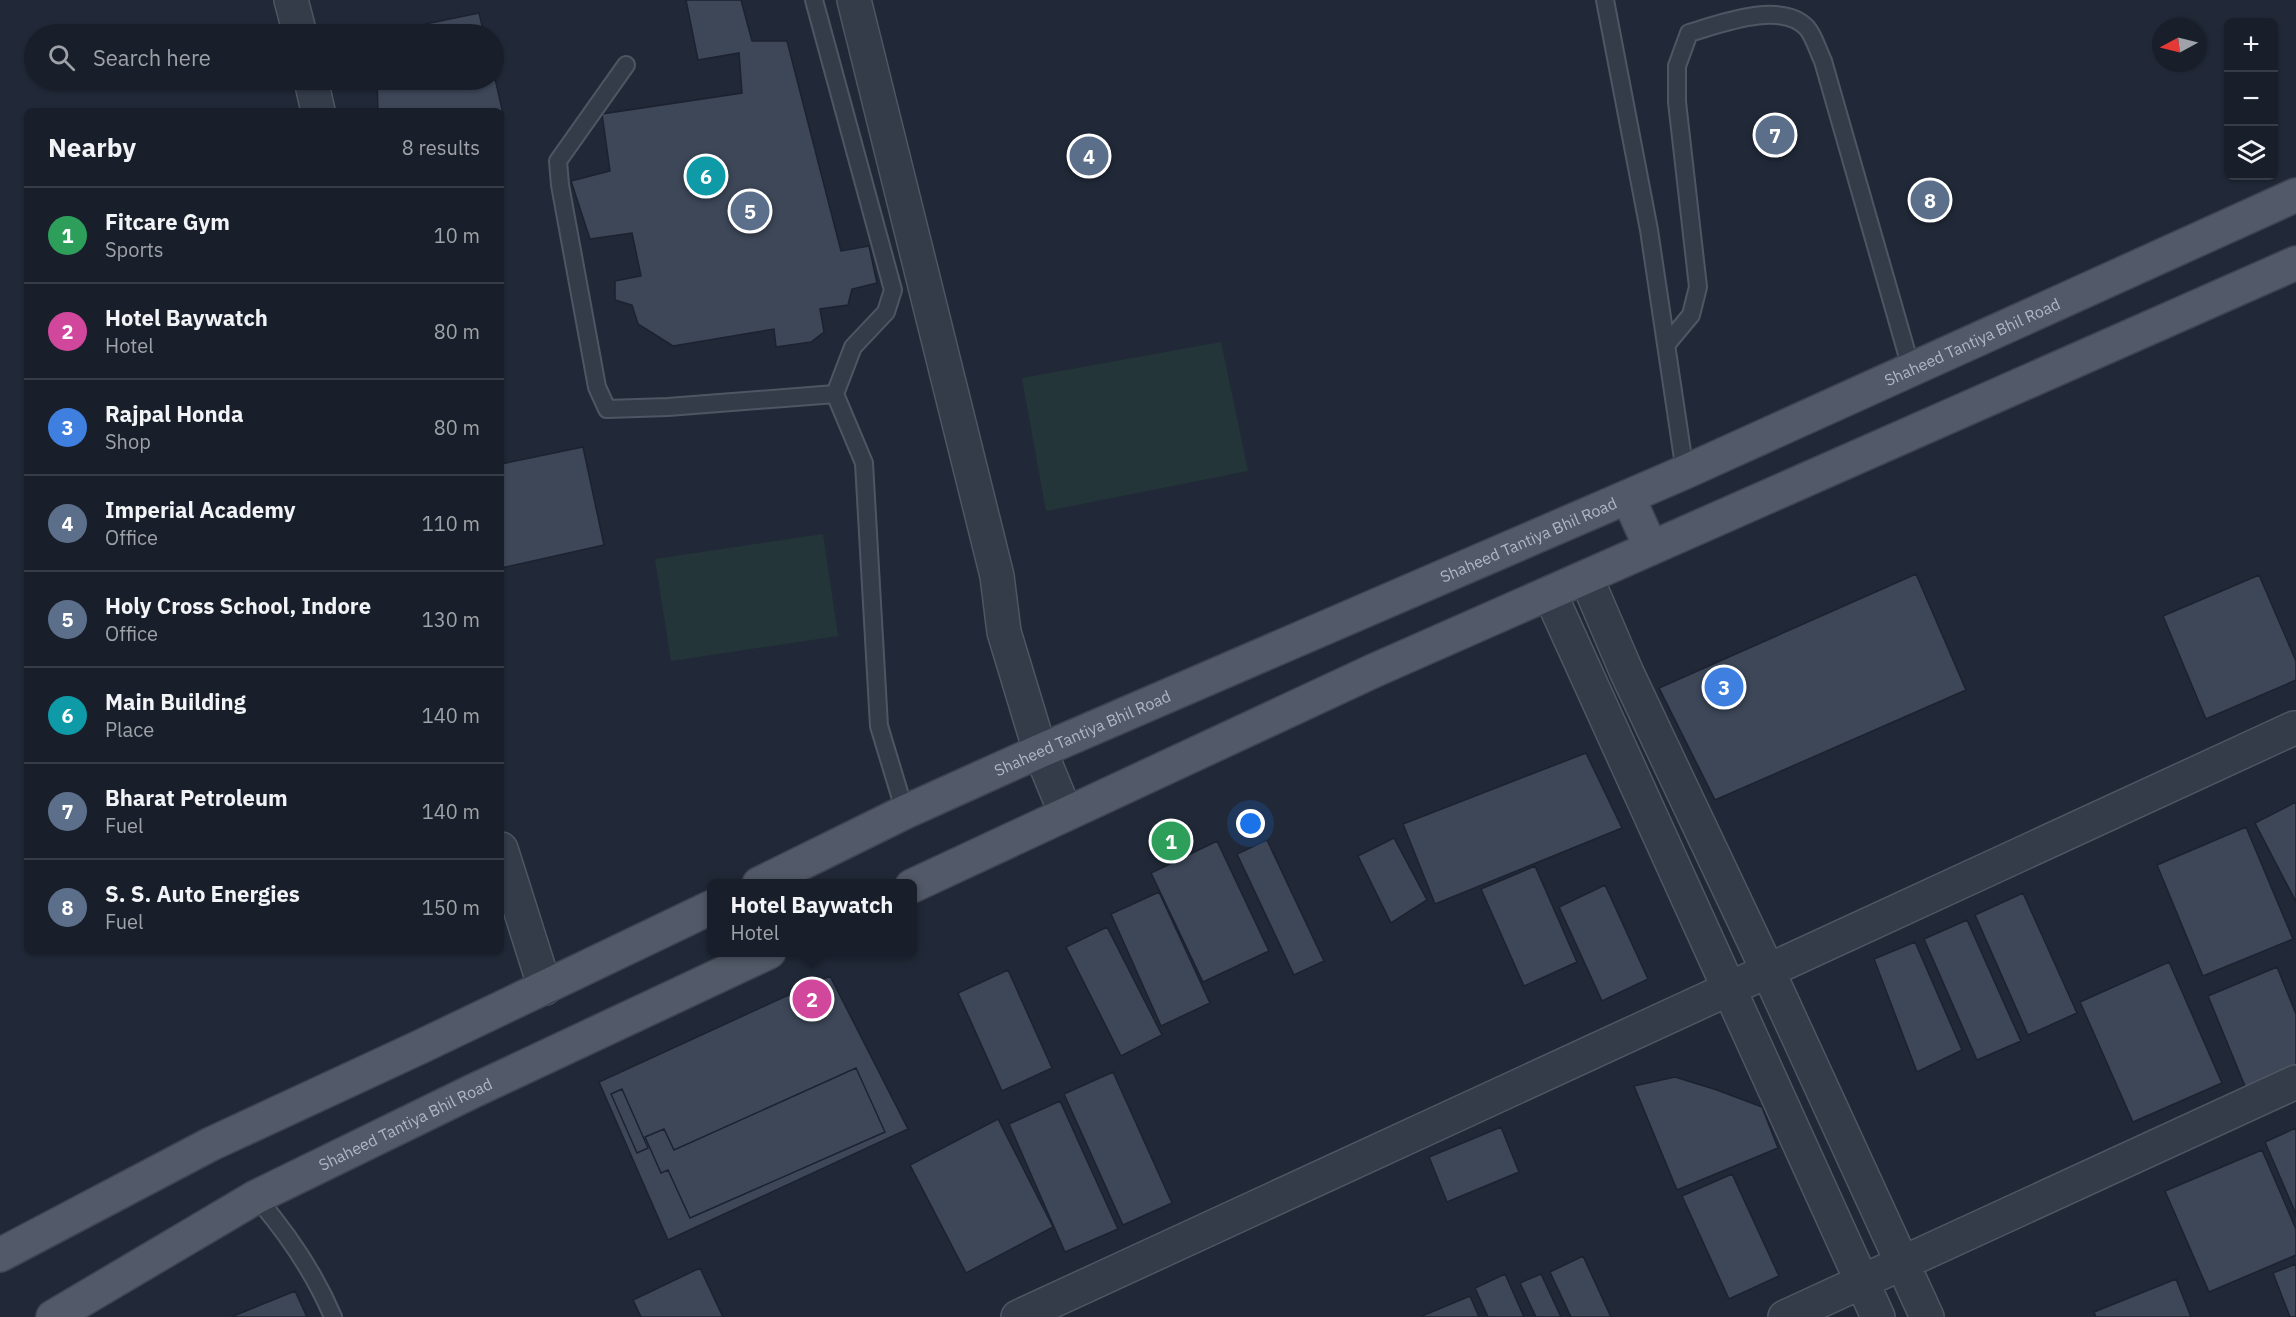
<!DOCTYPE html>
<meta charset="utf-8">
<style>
body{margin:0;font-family:"IBM Plex Sans",sans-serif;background:#222732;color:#f1f3f6}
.controls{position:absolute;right:18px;top:18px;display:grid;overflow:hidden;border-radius:9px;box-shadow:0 2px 4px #0004}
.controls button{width:54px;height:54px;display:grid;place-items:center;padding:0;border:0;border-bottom:2px solid #373d47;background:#191f2a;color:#f1f3f6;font:30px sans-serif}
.compass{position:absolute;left:2152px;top:18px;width:54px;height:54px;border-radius:50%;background:#191f2a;box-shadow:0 2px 4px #0004;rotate:263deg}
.you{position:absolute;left:1251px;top:824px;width:21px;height:21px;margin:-15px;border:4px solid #fff;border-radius:50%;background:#1a73e8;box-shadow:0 0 0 9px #1a73e833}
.badge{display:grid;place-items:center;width:39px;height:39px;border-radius:50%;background:#81a6f7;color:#fff;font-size:20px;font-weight:700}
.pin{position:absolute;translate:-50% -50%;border:3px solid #fff;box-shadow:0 2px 6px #0006}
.popup{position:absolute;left:707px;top:879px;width:210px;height:78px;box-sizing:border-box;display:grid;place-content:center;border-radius:9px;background:#191f2a;filter:drop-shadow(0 2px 4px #0005);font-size:20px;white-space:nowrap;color:#9fa2a8}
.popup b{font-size:22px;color:#f1f3f6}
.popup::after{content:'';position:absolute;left:50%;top:100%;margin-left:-12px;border:12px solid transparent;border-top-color:#191f2a}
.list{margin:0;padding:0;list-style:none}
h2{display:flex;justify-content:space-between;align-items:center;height:78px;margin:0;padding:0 24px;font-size:26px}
h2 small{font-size:20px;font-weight:400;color:#9fa2a8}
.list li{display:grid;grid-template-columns:39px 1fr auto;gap:18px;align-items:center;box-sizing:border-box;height:96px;padding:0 24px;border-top:2px solid #373d47}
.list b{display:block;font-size:22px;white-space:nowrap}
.list p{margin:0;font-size:20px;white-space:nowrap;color:#9fa2a8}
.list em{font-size:20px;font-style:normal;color:#9fa2a8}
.icon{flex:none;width:33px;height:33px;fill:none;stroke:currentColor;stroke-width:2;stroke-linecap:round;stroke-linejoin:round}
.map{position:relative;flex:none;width:2296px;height:1317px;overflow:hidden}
.search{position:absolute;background:#191f2a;box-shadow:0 2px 4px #0004;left:24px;top:24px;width:480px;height:66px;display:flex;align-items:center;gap:15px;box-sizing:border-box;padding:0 21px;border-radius:33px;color:#9fa2a8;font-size:22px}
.panel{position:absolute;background:#191f2a;box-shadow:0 2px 4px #0004;left:24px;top:108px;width:480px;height:846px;border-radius:9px}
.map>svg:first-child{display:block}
.green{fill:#233539}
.building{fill:#3d4758;stroke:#1c222f;stroke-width:1.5}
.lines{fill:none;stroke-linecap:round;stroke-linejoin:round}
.service-casing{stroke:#4f5663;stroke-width:20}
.minor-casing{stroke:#4f5663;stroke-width:36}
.primary-casing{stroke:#3e4452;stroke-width:36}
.service{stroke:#343b49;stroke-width:16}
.minor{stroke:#343b49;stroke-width:33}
.primary{stroke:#525a69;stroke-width:33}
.labels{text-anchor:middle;stroke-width:6;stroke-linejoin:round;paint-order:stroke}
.street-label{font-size:16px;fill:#afb6c5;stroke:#1a202d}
</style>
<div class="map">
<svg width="2296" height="1317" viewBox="0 0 2296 1317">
<rect width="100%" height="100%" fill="#212938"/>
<!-- green -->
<path class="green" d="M1221 342 1248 471 1046 511 1022 378Z
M823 534 838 636 671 661 655 559Z"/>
<!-- building -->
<path class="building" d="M686 0H741L752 41H787L841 251 869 246 877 283 852 289 848 305 820 309 824 332 811 342 776 347 774 329 673 346 638 324 632 305 615 300V281L641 276 632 233 590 239 571 181 610 171 602 114 742 93 739 53 698 60Z
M479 13 484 34H377Z
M494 74 504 118H501V111H378L377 80H494Z
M583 447 604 545 501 568V464Z
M1916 574 1966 690 1715 800 1659 688Z
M2259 575 2296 661V680L2206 719 2163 616Z
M1586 753 1622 828 1435 904 1403 824Z
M2296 802V902L2255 823Z
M2246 827 2293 939 2203 976 2157 865Z
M1394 838 1427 900 1391 923 1358 856Z
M1267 840 1324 961 1294 975 1237 854Z
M1217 841 1269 951 1203 982 1151 873Z
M1535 866 1577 962 1524 986 1481 889Z
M1605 885 1648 979 1602 1001 1559 907Z
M1159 892 1210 1003 1161 1026 1111 914Z
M2023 893 2077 1013 2028 1035 1975 915Z
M1967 920 2021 1041 1977 1060 1924 939Z
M1107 927 1162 1035 1121 1056 1066 947Z
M1915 942 1962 1050 1917 1072 1874 959Z
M2169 962 2222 1083 2133 1122 2080 1002Z
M2277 967 2296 1014V1070L2247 1091 2208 996Z
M1008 970 1052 1068 1002 1091 958 993Z
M830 976 908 1129 668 1240 599 1082Z
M856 1068 885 1132 690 1218 668 1170 661 1173 645 1137 664 1129 674 1150Z
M1113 1072 1172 1203 1123 1225 1064 1094Z
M1675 1077 1717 1090 1762 1107 1778 1148 1677 1190 1634 1086Z
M622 1089 648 1148 637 1153 611 1094Z
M1060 1101 1118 1229 1065 1252 1009 1124Z
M998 1119 1053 1227 966 1273 910 1165Z
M1501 1127 1519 1172 1447 1202 1429 1157Z
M2296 1128V1214L2265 1142Z
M2262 1150 2296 1229V1255L2209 1292 2165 1191Z
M1732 1174 1779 1276 1729 1299 1682 1196Z
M1583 1256 1611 1317H1571L1550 1272Z
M2296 1264V1317H2290L2273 1273Z
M700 1268 723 1317H641L633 1300Z
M1505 1274 1524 1317H1488L1475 1288Z
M1541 1274 1561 1317H1536L1520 1283Z
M2176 1279 2191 1317H2096L2094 1312Z
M295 1291 307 1317H231Z
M1470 1296 1479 1317H1423L1422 1316Z"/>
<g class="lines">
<defs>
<path id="service" d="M814 0 893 290 886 312 853 347 835 394 864 463 879 726 905 812
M1605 0 1649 230 1685 472
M626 65 558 161 560 185 597 387 607 409 668 407 835 394
M1666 345 1691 315 1698 287 1677 102V66L1689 33C1720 24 1782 0 1807 28 1814 36 1818 51 1823 61L1911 368
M256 1197C288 1234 314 1272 333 1317"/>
<path id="minor" d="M291 0 300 34
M854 0 997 576 1004 632 1040 751 1066 814
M311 80 318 111
M1586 577 1627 673 1768 971 1927 1317
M1550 594 1878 1317
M501 849 545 988
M1018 1317 2294 728
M1785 1317 2296 1082"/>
<g id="primary">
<path d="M1628 497 1651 548"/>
<path id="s1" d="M759 884 905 812 1040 751 1685 472 2296 195"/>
<path d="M912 886 1373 671 2296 263"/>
<path d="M0 1255 211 1144 420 1047 712 907"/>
<path id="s2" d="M53 1317 256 1197 473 1091 769 952"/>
</g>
</defs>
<!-- service casing -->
<use href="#service" class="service-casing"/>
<!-- minor casing -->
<use href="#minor" class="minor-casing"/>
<!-- primary casing -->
<use href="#primary" class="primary-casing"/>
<!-- service -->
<use href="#service" class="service"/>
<!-- minor -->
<use href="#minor" class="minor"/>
<!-- primary -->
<use href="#primary" class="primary"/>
</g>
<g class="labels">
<!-- street labels -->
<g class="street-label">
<text dy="6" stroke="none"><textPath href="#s1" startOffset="1329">Shaheed Tantiya Bhil Road</textPath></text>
<text dy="6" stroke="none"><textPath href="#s1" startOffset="843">Shaheed Tantiya Bhil Road</textPath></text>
<text dy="6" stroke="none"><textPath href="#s1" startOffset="357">Shaheed Tantiya Bhil Road</textPath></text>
<text dy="6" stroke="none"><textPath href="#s2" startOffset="402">Shaheed Tantiya Bhil Road</textPath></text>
</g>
</g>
</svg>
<div class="controls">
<button>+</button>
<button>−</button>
<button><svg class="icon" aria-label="layers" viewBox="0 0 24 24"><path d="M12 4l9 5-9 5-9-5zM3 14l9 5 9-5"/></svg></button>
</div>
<svg class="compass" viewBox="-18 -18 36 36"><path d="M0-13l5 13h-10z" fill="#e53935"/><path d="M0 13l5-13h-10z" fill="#9fa2a8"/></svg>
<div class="you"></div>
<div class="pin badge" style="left:1171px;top:841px;background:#2e9e5b">1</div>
<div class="pin badge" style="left:812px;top:999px;background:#d1479c">2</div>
<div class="popup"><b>Hotel Baywatch</b>Hotel</div>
<div class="pin badge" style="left:1724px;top:687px;background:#3f7fe0">3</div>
<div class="pin badge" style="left:1089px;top:156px;background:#5c6f8a">4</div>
<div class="pin badge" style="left:750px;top:211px;background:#5c6f8a">5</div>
<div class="pin badge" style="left:706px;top:176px;background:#0f9aa8">6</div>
<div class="pin badge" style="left:1775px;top:135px;background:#5c6f8a">7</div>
<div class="pin badge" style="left:1930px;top:200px;background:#5c6f8a">8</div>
<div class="search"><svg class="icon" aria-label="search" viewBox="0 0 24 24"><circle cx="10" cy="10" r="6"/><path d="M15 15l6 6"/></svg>Search here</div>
<section class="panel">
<h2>Nearby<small>8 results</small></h2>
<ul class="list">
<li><span class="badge" style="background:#2e9e5b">1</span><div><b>Fitcare Gym</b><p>Sports</p></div><em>10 m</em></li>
<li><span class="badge" style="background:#d1479c">2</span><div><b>Hotel Baywatch</b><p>Hotel</p></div><em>80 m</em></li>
<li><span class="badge" style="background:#3f7fe0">3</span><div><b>Rajpal Honda</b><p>Shop</p></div><em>80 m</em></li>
<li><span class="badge" style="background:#5c6f8a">4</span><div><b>Imperial Academy</b><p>Office</p></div><em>110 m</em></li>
<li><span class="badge" style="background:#5c6f8a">5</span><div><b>Holy Cross School, Indore</b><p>Office</p></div><em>130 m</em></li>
<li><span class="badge" style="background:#0f9aa8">6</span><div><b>Main Building</b><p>Place</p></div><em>140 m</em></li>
<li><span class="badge" style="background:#5c6f8a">7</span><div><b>Bharat Petroleum</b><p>Fuel</p></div><em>140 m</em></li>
<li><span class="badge" style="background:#5c6f8a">8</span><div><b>S. S. Auto Energies</b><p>Fuel</p></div><em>150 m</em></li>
</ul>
</section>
</div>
